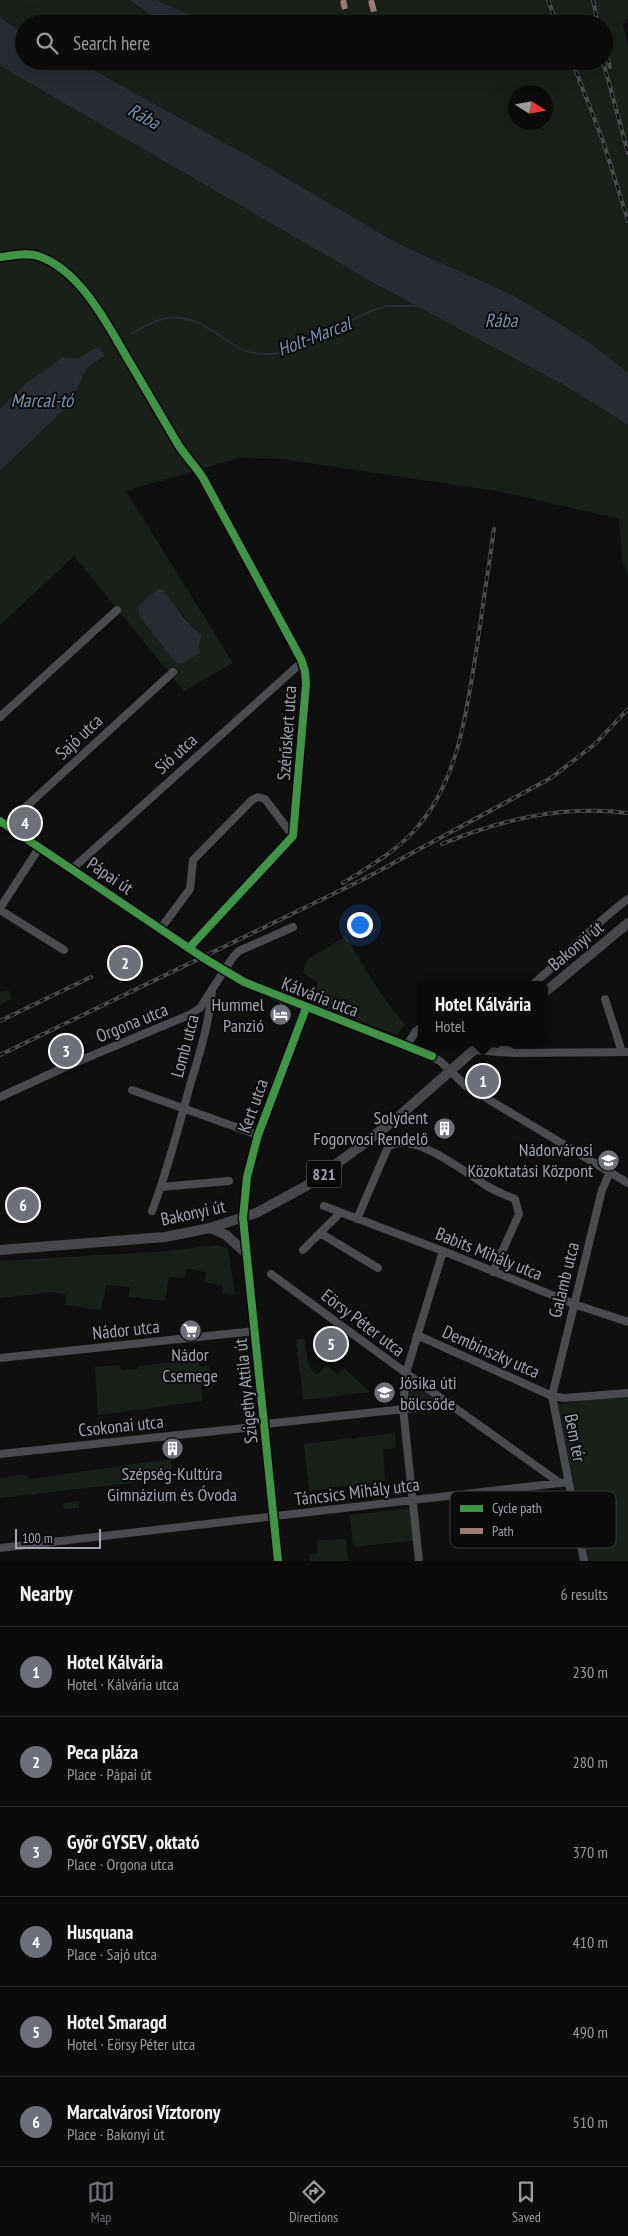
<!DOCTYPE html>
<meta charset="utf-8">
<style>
body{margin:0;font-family:"PT Sans Narrow",sans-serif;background:#19191a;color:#f1f3f6}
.compass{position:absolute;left:508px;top:85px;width:45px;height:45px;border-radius:50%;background:#0b0b0c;box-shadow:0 5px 20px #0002;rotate:101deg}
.scale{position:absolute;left:15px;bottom:12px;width:86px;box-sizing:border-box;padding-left:5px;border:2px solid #a0a5b1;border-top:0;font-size:14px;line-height:18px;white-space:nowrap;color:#a0a5b1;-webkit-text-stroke:4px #0a0a0b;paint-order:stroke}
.you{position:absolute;left:359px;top:924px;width:18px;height:18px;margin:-12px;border:4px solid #fff;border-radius:50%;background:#1a73e8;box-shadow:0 0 0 8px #1a73e833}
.badge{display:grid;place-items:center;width:32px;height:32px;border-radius:50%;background:#6d7079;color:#fff;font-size:16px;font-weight:700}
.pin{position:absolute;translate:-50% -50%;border:2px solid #fff;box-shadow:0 1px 5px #0006}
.popup{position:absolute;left:418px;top:981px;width:130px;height:65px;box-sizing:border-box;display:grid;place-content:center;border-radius:8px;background:#0b0b0c;filter:drop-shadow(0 1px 4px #0005);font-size:16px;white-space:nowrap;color:#9a9b9d}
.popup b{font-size:19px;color:#f1f3f6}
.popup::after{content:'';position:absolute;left:50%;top:100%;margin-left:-10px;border:10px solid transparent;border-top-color:#0b0b0c}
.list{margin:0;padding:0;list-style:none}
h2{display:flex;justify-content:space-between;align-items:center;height:65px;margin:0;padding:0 20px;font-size:21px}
h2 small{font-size:16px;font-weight:400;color:#9a9b9d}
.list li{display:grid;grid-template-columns:32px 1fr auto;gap:15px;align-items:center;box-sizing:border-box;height:90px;padding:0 20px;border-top:1px solid #2b2b2d}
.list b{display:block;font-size:19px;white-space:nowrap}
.list p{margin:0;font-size:16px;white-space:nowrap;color:#9a9b9d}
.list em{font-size:16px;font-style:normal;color:#9a9b9d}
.icon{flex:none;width:28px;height:28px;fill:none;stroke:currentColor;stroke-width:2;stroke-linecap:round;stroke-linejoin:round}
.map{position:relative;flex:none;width:628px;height:1561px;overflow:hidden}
.search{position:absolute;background:#0b0b0c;box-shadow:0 5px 20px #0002;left:15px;right:15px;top:15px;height:55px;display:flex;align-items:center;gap:12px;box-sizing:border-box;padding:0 18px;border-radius:28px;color:#9a9b9d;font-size:19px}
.sheet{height:605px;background:#0b0b0c}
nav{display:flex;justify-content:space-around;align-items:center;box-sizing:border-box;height:70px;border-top:1px solid #2b2b2d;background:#0b0b0c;font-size:14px;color:#9a9b9d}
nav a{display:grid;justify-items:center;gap:2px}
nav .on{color:#6d7079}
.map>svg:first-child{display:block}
.green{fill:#19201a;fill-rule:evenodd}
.water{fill:#262c32}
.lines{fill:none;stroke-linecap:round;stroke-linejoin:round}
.stream{stroke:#262c32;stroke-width:2}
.minor{stroke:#4a4b4f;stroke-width:8}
.major{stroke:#46474a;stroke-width:10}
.rail-casing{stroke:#4a4b4f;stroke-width:4}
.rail{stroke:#0a0a0b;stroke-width:2;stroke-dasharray:5.5;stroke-linecap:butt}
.quiet{stroke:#9b7d72;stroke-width:6;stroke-dasharray:12 6;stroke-linecap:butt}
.cycleway-casing{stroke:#0a0a0b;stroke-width:11}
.cycleway{stroke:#419447;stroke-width:8}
.labels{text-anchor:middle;stroke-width:4;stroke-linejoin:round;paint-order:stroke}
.shield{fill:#0a0a0b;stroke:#73767f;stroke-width:1}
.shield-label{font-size:16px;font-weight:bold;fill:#a0a5b1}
.street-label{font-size:18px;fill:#a0a5b1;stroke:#0a0a0b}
.poi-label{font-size:18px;fill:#a0a5b1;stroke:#0a0a0b;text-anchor:end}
.water-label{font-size:19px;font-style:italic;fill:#7692ad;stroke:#0a0a0b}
.key{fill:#0a0a0b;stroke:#37383d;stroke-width:1}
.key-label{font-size:14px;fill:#a0a5b1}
</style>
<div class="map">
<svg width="628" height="1561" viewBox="0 0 628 1561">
<rect width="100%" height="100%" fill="#0f0f10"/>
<!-- green -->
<path class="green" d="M0 0H129L164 24H24V32L0 18Z
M157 0H628V18L623 24 628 45V373L586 340 513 295 399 244 247 155 77 61H604V24H210ZM516 92H546V122H516Z
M0 66 379 286 562 384 628 425V576L622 559 619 519 503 492 282 459 239 458 126 491 233 663 184 691 74 556 0 625V471L69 405 87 368 105 357 99 346 78 358 63 357 26 383 0 409ZM159 589 202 636 199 647 138 607 145 599Z
M346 936C364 968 382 997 405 1025L397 1035 309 1002 318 982 303 973 307 960Z
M9 991 12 999 0 1005V992Z
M217 1245 228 1249 235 1295 222 1293 223 1286 205 1282 206 1272 186 1268 184 1278 169 1277 165 1301 129 1297 130 1287 106 1285 101 1310 65 1305 67 1295 54 1292 0 1298V1261L170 1251Z
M304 1338 309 1367 317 1375 326 1365 337 1374 344 1368 370 1392 303 1400 296 1340Z
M198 1359 199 1367 209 1366 211 1382 201 1385 203 1401 98 1415 95 1367 120 1365 121 1370 138 1369V1366Z
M409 1380 443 1402 407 1404Z
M628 1395V1561H588L558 1404Z
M395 1433 396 1448 383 1449 385 1481 309 1491 304 1444Z
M171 1459 173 1478 0 1498V1478L27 1474 29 1479Z
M79 1501V1508L64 1509 63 1503Z
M412 1508 416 1540 353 1547 350 1515Z
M346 1539 348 1561H310L309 1554 318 1553 317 1540Z"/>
<!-- water -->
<path class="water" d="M129 0H157L210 24H164Z
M0 18 24 32V61H77L247 155 399 244 513 295 586 340 628 373V425L562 384 379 286 0 66Z
M99 346 105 356 87 368 69 405 0 471V409L26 383 63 357 78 358Z
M159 589 163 590 185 619 202 636 199 647 200 653 182 664 176 663 140 617 138 607 145 599Z"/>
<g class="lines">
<!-- stream -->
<path class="stream" d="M131 334C140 329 149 323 159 320 190 310 213 332 236 346 250 355 269 355 285 352L373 310 388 306H417"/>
<!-- minor -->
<path class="minor" d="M0 257C11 256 28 252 38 256 81 270 108 326 129 361 145 388 160 414 176 441 183 454 195 465 203 478L301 659 305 671 306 684 293 836 189 948
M0 717 117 610
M0 821 224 971 244 982 282 999 407 1045 432 1056 441 1062 466 1086 628 1183
M6 825 173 672
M72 869 302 662
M0 908 39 848
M0 910 64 950
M161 928 190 889 193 860 252 800 258 797 265 799 293 836
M532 985C565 958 593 924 628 899
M605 999 622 1052
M502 1042 504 1049 510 1051
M407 1045 416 1031 422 1027
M473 1050 514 1053 628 1052
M132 1090 258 1135
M0 1097 74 1063 189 1015 200 1008 233 957 239 951 293 927
M161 1187 229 1181
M324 1206 443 1251 574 1304 628 1322
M152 1211C167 1172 178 1130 189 1089 198 1058 209 1025 212 992
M357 1219 388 1147C414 1130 464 1172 487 1186 495 1191 505 1195 515 1199L519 1214 493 1272
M320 1233 378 1268
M303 1250 340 1213
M271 1274 406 1373 560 1483
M417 1335 552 1396 564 1398 628 1393
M0 1358 255 1331
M265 1424 451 1404
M0 1454 244 1428
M0 1548 568 1482
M278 1561 243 1218 247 1177 258 1135 306 1008
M419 1561 403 1408 406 1373 443 1251
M584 1561 552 1396 602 1190 610 1172"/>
<!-- major -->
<path class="major" d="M544 993 628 923
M210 1228 226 1235 247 1254
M0 1250 165 1237 210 1228 256 1213 306 1186 358 1148 397 1118 483 1042"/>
<defs>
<path id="rail" d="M548 0 557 24
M593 0 598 24
M604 47 610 67
M572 61 603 141 628 221
M603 61 628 153
M442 844C503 819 562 805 628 813
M343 883C368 867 394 853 414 831 459 782 467 709 477 646 483 607 488 568 494 529
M0 1021 91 977
M0 1055 362 880 551 778 595 744 628 709"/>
</defs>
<!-- rail casing -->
<use href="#rail" class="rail-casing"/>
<!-- rail -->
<use href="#rail" class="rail"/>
<!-- quiet -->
<path class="quiet" d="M343 0 345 9
M371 0 377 24"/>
<defs>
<path id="cycleway" d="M0 257C11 256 28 252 38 256 81 270 108 326 129 361 145 388 160 414 176 441 183 454 195 465 203 478L301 659 305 671 306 684 293 836 189 948
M0 821 202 957 244 982 432 1056
M278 1561 243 1218 247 1177 258 1135 306 1008"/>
</defs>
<!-- cycleway casing -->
<use href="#cycleway" class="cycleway-casing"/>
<!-- cycleway -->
<use href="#cycleway" class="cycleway"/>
</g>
<!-- icons -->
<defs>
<symbol id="hotel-disc" viewBox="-11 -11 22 22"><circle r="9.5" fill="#6d7079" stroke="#0a0a0b"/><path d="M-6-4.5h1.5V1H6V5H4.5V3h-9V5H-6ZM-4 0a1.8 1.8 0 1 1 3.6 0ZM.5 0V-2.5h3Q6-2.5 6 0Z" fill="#fff"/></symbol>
<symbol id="building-disc" viewBox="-11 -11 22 22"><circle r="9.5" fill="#6d7079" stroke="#0a0a0b"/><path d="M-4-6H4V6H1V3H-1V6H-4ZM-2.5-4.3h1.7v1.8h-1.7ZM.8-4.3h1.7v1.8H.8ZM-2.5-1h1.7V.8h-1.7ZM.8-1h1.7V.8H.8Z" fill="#fff"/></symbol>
<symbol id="school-disc" viewBox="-11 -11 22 22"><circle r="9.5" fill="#6d7079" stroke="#0a0a0b"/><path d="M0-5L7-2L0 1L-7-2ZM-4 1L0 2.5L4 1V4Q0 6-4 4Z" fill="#fff"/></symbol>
<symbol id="supermarket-disc" viewBox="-11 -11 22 22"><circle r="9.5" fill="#6d7079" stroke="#0a0a0b"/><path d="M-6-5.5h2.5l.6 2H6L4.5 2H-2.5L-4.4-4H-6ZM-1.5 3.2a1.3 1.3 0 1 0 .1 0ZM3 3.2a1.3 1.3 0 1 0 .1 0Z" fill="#fff"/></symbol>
</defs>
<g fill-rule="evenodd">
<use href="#hotel-disc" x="268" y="1002" width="25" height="25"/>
<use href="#building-disc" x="432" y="1116" width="25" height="25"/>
<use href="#school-disc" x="596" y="1148" width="25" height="25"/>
<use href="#supermarket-disc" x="178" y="1318" width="25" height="25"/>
<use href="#school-disc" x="372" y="1380" width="25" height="25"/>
<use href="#building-disc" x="160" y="1436" width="25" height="25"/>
</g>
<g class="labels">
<!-- shield labels -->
<rect class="shield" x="306.5" y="1160.5" width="35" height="27" rx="4"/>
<g class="shield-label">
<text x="324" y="1180">821</text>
</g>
<!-- street labels -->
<g class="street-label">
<text transform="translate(287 733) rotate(-86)" y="6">Szérűskert utca</text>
<text transform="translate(79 737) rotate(-43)" y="6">Sajó utca</text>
<text transform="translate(176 754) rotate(-42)" y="6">Sió utca</text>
<text transform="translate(110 876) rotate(34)" y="6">Pápai út</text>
<text transform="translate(576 946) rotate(-40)" y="6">Bakonyi út</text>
<text transform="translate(320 997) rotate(21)" y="6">Kálvária utca</text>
<text transform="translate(132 1023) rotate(-22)" y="6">Orgona utca</text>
<text transform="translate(185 1046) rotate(-75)" y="6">Lomb utca</text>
<text transform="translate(253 1106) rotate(-70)" y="6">Kert utca</text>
<text transform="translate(193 1213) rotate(-12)" y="6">Bakonyi út</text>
<text transform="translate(489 1254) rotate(22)" y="6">Babits Mihály utca</text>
<text transform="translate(564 1280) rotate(-76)" y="6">Galamb utca</text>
<text transform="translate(363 1323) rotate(37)" y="6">Eörsy Péter utca</text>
<text transform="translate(126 1330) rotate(-6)" y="6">Nádor utca</text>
<text transform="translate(491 1352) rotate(24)" y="6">Dembinszky utca</text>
<text transform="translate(246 1391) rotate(-96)" y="6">Szigethy Attila út</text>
<text transform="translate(121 1426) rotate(-6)" y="6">Csokonai utca</text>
<text transform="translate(575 1438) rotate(79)" y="6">Bem tér</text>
<text transform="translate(357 1492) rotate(-7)" y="6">Táncsics Mihály utca</text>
</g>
<!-- poi labels -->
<g class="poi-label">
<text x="264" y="1011">Hummel<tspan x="264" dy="21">Panzió</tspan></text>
<text x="428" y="1124">Solydent<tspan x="428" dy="21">Fogorvosi Rendelő</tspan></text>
<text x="593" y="1156">Nádorvárosi<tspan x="593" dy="21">Közoktatási Központ</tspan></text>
<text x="190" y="1361" text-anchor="middle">Nádor<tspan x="190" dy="21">Csemege</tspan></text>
<text x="400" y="1389" text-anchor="start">Jósika úti<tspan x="400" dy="21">bölcsőde</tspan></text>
<text x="172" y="1480" text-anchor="middle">Szépség-Kultúra<tspan x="172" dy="21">Gimnázium és Óvoda</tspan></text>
</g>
<!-- water labels -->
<g class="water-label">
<text transform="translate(144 116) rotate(29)" y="7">Rába</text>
<text x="501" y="327">Rába</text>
<text transform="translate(314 336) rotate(-21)" y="7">Holt-Marcal</text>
<text x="42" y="407">Marcal-tó</text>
</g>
</g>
<!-- legend -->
<rect x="450" y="1491" width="166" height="57" rx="8" class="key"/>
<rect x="460" y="1505" width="23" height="7" fill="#419447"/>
<rect x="460" y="1528" width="23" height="6" fill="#9b7d72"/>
<g class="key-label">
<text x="492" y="1513">Cycle path</text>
<text x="492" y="1536">Path</text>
</g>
</svg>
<svg class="compass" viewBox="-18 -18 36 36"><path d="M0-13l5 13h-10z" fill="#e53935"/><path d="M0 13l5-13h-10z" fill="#9a9b9d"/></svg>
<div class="scale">100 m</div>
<div class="you"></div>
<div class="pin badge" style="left:483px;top:1081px">1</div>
<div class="popup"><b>Hotel Kálvária</b>Hotel</div>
<div class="pin badge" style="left:125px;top:963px">2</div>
<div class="pin badge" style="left:66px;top:1051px">3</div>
<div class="pin badge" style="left:25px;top:823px">4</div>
<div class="pin badge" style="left:331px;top:1344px">5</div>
<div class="pin badge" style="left:23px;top:1205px">6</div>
<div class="search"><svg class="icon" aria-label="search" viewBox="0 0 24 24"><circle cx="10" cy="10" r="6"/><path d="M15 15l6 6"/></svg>Search here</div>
</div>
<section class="sheet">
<h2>Nearby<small>6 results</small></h2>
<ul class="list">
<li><span class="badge">1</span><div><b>Hotel Kálvária</b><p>Hotel · Kálvária utca</p></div><em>230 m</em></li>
<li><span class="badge">2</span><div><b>Peca pláza</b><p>Place · Pápai út</p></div><em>280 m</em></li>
<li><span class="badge">3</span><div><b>Győr GYSEV , oktató</b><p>Place · Orgona utca</p></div><em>370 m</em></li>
<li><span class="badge">4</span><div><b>Husquana</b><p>Place · Sajó utca</p></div><em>410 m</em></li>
<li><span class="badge">5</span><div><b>Hotel Smaragd</b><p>Hotel · Eörsy Péter utca</p></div><em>490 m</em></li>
<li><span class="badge">6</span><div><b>Marcalvárosi Víztorony</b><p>Place · Bakonyi út</p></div><em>510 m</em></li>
</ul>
</section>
<nav>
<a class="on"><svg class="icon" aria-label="map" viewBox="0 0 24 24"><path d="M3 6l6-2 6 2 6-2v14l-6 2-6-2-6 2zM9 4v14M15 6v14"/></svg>Map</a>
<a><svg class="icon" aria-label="directions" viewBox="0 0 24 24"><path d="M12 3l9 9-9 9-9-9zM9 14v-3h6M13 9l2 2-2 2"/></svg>Directions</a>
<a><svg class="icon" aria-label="saved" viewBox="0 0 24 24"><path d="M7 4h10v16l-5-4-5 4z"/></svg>Saved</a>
</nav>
